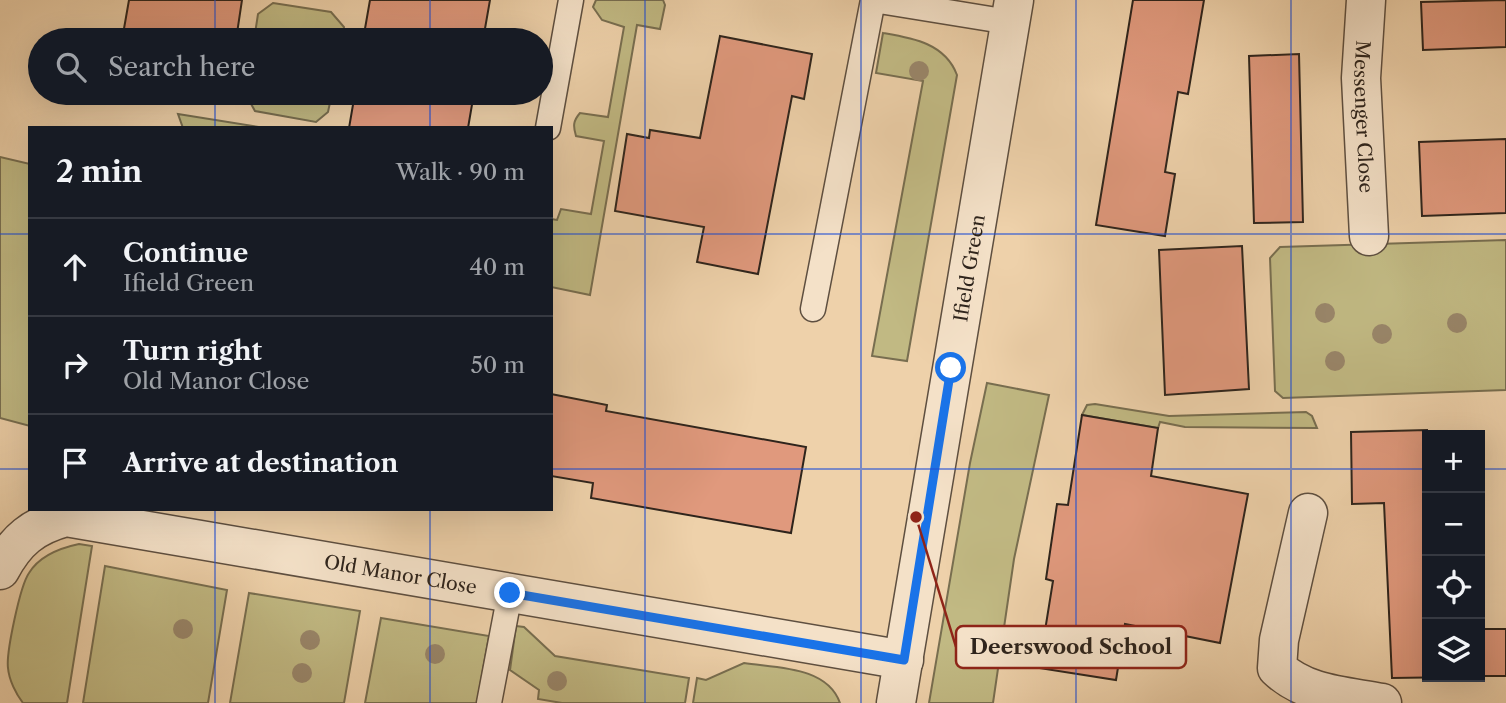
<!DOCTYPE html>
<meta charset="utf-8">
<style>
body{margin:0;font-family:"Libre Caslon Text",serif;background:#242831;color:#f1f3f6}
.controls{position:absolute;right:21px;bottom:21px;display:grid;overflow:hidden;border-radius:0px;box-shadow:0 7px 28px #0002}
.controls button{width:63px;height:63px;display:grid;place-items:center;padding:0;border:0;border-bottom:2px solid #363941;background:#171b24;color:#f1f3f6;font:35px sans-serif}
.stop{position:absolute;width:21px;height:21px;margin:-16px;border:5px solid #1a73e8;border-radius:50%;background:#fff}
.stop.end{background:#1a73e8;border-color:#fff;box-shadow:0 2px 7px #0008}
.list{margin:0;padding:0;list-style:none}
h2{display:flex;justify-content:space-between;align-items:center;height:91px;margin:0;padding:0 28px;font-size:30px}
h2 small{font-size:23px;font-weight:400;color:#9ea1a6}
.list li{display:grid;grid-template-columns:46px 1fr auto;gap:21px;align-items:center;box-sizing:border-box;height:98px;padding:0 28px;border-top:2px solid #363941}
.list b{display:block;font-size:26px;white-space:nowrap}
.list p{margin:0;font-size:23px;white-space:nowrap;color:#9ea1a6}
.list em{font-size:23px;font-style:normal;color:#9ea1a6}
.icon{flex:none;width:38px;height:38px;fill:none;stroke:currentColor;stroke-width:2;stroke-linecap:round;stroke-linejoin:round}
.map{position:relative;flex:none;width:1506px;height:703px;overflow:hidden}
.search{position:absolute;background:#171b24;box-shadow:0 7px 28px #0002;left:28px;top:28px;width:525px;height:77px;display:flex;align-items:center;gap:18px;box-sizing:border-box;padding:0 24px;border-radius:38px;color:#9ea1a6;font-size:26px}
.panel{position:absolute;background:#171b24;box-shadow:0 7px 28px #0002;left:28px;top:126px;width:525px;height:385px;border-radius:0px}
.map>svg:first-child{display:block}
.green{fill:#c1b983;stroke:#786e50;stroke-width:2}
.building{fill:#e0997d;stroke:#2e241c;stroke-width:2}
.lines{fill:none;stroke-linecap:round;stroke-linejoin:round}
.service-casing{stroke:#5e4f40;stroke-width:27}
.minor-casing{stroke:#5e4f40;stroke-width:41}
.tertiary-casing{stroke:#5e4f40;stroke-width:41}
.service{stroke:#f4e1c8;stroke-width:24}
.minor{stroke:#f4e1c8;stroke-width:38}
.tertiary{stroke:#f4e1c8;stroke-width:38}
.tree{fill:#99866a}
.route{stroke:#1a73e8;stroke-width:9}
.grid{fill:none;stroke:#1d4ed8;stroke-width:2;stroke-opacity:0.55}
.labels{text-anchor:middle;stroke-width:5;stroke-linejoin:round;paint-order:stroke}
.street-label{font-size:19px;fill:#2e241c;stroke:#f4e1c8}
.leader{fill:none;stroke:#8f2418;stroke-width:2.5}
.callout-dot{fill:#8f2418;stroke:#f4e1c8;stroke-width:2.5}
.callout{fill:#f4e1c8;stroke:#8f2418;stroke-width:2.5}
.callout-label{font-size:21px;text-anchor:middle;font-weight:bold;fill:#2e241c}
</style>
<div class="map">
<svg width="1506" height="703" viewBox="0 0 1506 703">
<rect width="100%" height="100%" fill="#eed1aa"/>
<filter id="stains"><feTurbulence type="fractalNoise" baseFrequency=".00286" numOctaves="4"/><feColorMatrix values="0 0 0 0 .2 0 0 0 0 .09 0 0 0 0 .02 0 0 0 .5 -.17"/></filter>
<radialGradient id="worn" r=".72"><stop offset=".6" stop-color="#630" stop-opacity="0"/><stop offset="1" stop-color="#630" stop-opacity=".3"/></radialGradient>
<!-- green -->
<path class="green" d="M596 0H663L665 5 660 29 637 25 590 295 551 287V219L557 220 561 209 591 214 604 141 576 136C573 126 573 121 580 113L608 117 624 27 602 20 593 7Z
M273 3 331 12 344 27 342 40H254L258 14Z
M883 33C912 38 945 43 957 75L907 361 872 356 923 81 876 73Z
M245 93H332L328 112 316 122 255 111Z
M178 114 265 128H183Z
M0 157 30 164V426L0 418Z
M1506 240V390L1283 398 1275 391 1270 258 1280 247Z
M987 383 1049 395 1014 559 993 703H929L970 463Z
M1095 404 1169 416 1306 412 1312 416 1317 428 1185 427 1160 422 1158 428 1082 415 1087 405Z
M79 544 92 546 67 703H23C16 694 9 680 8 668 6 653 20 586 29 573 40 555 60 548 79 544Z
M105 566 227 590 208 703H83Z
M249 593 360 611 344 703H230Z
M381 618 489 636 477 703H365Z
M516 626 524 627 555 656 689 678 685 703H562L538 699 539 690 510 670Z
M744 663C776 668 827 666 840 703H693L697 678 706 680Z"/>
<!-- building -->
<path class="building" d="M129 0H242L236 40H122Z
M370 0H490L483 40H363Z
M1133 0H1204L1188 94 1178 92 1165 172 1175 174 1165 236 1096 225Z
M1506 0V47L1423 50 1421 2Z
M720 36 812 54 804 99 792 96 758 274 697 262 704 227 615 211 627 134 649 138 650 130 700 138Z
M1299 54 1303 222 1254 223 1249 56Z
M162 93H227L226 103Z
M355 93H474L468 128H349Z
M1506 139V213L1422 216 1419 142Z
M1242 246 1249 389 1165 395 1159 250Z
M551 394 607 405 606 411 806 447 791 533 591 498 593 483 551 476Z
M1082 415 1158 428 1151 476 1248 494 1220 643 1125 624 1116 680 1039 668 1053 581 1046 579 1057 504 1068 505Z
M1427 430V677H1460L1392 678 1384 503 1352 504 1351 432Z
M1480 629H1506V676H1480Z"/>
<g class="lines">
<defs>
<path id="service" d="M873 0 1009 22
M548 128 571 0
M813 309 873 0
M489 703 510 593"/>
<g id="minor">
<path id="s1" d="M1366 0 1361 78 1369 236"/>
<path d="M1308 513 1279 640 1277 668C1305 695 1345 696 1382 703"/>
<path id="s2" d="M0 570C16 540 33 526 66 517L904 660"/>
</g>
<g id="tertiary">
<path id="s3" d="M896 703 1014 0"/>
</g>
</defs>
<!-- service casing -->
<use href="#service" class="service-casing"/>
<!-- minor casing -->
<use href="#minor" class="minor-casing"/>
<!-- tertiary casing -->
<use href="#tertiary" class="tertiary-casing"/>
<!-- service -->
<use href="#service" class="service"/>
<!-- minor -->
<use href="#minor" class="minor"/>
<!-- tertiary -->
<use href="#tertiary" class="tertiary"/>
</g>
<!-- trees -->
<g class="tree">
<circle cx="919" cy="71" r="10"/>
<circle cx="1325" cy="313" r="10"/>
<circle cx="1457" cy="323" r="10"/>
<circle cx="1382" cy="334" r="10"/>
<circle cx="1335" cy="361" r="10"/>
<circle cx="183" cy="629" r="10"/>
<circle cx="310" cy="640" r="10"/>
<circle cx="435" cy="654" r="10"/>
<circle cx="302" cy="673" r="10"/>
<circle cx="557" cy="681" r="10"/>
</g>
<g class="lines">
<!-- route -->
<path class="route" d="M510 593 904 660 951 368"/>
</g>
<!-- grid -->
<path class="grid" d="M215 0V40M430 0V40M645 0V703M861 0V703M1076 0V703M1291 0V703M215 93V128M430 93V128M0 234H30M551 234H1506M0 469H30M551 469H1427M1480 469H1506M215 509V703M430 509V703"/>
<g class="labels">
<!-- street labels -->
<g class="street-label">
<text dy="7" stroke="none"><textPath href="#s1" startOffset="117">Messenger Close</textPath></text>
<text dy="7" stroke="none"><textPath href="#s3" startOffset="441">Ifield Green</textPath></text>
<text dy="7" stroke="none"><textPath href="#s2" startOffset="427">Old Manor Close</textPath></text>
</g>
</g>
<!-- callouts -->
<path class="leader" d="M916 517L956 647"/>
<circle class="callout-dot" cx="916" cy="517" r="7"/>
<rect class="callout" x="956" y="626" width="230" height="42" rx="7"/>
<g class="callout-label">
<text x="1071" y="654">Deerswood School</text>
</g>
<rect width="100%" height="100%" filter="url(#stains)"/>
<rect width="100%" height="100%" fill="url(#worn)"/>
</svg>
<div class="controls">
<button>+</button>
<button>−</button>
<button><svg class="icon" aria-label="locate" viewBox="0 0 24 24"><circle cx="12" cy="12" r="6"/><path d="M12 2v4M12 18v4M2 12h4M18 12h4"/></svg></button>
<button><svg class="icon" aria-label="layers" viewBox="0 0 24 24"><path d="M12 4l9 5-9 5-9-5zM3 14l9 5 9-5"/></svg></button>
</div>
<div class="stop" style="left:951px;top:368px"></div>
<div class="stop end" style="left:510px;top:593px"></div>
<div class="search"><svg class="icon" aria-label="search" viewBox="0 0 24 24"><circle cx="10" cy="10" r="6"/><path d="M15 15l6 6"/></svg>Search here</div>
<section class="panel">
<h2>2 min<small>Walk · 90 m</small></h2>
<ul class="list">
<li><svg class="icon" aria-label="ahead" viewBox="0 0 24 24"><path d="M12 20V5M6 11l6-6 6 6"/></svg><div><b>Continue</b><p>Ifield Green</p></div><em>40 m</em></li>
<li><svg class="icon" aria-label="right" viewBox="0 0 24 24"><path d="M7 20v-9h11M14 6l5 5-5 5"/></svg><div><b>Turn right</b><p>Old Manor Close</p></div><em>50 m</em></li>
<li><svg class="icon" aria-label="arrive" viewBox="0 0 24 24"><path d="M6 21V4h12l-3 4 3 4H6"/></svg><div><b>Arrive at destination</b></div></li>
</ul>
</section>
</div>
